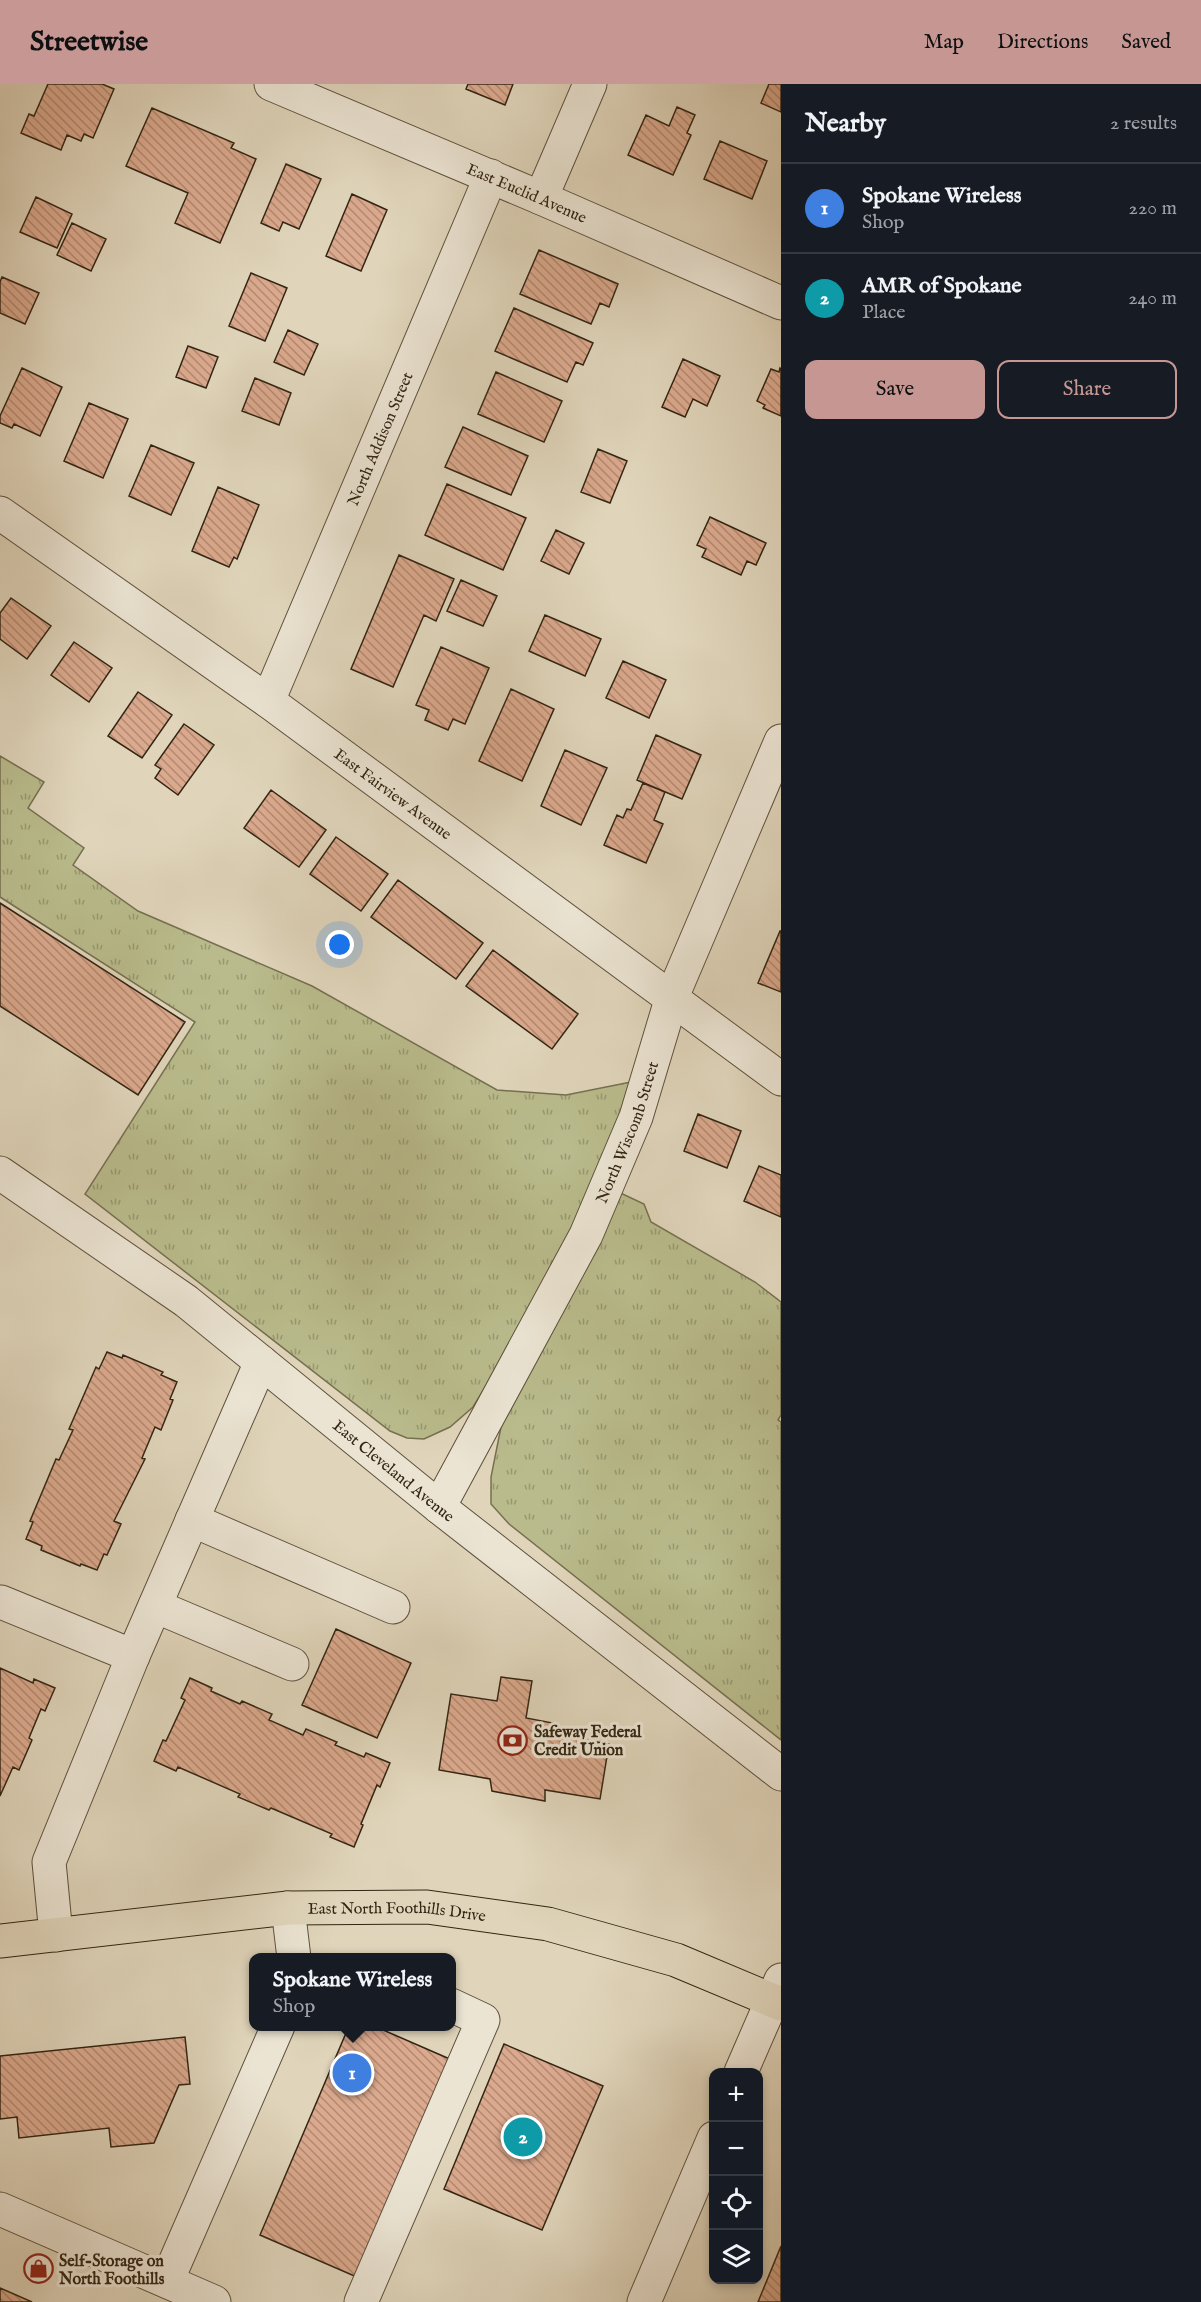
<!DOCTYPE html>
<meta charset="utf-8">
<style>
body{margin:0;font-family:"IM FELL English",serif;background:#20242c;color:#f1f3f6}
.controls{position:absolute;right:18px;bottom:18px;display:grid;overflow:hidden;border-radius:12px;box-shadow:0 3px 9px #0003}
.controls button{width:54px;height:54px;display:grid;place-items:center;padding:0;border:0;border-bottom:2px solid #363941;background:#171b24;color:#f1f3f6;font:30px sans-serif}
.you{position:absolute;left:340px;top:861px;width:21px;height:21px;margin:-15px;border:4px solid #fff;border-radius:50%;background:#1a73e8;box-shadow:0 0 0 9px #1a73e833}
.badge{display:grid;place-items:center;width:39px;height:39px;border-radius:50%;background:#c59692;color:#fff;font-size:20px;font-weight:700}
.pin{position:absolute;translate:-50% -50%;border:3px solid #fff;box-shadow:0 2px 6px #0006}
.popup{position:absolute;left:249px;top:1869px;width:207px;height:78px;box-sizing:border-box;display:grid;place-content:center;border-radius:12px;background:#171b24;filter:drop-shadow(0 2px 4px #0005);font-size:20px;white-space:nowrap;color:#9ea1a6}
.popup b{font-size:22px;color:#f1f3f6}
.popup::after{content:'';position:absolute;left:50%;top:100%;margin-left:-12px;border:12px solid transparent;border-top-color:#171b24}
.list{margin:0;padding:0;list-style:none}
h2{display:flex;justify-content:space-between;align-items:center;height:78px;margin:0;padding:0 24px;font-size:26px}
h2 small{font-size:20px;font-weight:400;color:#9ea1a6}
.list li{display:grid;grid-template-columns:39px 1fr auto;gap:18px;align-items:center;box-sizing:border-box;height:90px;padding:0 24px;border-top:2px solid #363941}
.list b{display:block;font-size:22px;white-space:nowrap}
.list p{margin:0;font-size:20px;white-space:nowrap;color:#9ea1a6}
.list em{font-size:20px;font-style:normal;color:#9ea1a6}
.actions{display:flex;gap:12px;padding:18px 24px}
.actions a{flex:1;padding:14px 0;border:2px solid #c59692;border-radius:12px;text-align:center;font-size:21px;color:#c59692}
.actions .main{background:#c59692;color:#111}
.icon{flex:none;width:33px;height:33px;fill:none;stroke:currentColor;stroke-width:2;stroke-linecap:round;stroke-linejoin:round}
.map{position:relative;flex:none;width:781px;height:2218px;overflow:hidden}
header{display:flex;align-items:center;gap:36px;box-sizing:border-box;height:84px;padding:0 30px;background:#c59692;color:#111}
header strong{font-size:28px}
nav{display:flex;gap:33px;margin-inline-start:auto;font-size:21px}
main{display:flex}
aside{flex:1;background:#171b24}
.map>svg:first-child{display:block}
.grass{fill:url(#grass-tufts);stroke:#767050;stroke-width:1.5}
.building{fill:url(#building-back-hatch);stroke:#322513;stroke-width:1.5}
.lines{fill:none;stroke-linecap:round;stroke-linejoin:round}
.minor-casing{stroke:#5e513d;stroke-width:35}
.major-casing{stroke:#322513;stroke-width:35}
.minor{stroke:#ebe4d3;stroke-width:33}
.major{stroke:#e0d5bb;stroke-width:33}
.labels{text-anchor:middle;stroke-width:6;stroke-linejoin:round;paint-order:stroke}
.street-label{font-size:16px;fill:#322513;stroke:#ebe4d3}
.poi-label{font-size:16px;font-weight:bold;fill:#322513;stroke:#ebe4d3;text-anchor:start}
</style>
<header>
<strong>Streetwise</strong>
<nav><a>Map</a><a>Directions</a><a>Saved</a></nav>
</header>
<main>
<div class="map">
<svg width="781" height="2218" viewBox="0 0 781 2218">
<defs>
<pattern id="grass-tufts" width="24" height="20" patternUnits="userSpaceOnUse" patternTransform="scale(1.5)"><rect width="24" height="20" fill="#b9bb8c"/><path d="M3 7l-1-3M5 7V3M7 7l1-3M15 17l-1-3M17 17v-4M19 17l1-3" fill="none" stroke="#979871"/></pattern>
<pattern id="building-back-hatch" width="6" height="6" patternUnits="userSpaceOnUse" patternTransform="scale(1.5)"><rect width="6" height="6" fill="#dba98d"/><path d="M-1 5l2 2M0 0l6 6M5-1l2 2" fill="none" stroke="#b28972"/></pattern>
</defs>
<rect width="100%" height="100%" fill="#e0d5bb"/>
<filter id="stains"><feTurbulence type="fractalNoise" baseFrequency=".00333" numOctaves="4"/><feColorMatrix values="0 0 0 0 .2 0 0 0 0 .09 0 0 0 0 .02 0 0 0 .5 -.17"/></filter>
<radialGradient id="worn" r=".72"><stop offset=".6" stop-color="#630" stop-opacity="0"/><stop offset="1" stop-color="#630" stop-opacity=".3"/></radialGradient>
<!-- grass -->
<path class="grass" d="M0 672 44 698 28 724 84 764 73 781 138 827 312 902 497 1006 566 1011 636 997 559 1183 473 1323 450 1343 424 1355 407 1354 390 1347 85 1110 195 938 0 813Z
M612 1105 644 1120 651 1138 755 1198 781 1218V1331L778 1336 781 1338V1656L509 1440 491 1420V1393L501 1343Z"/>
<!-- building -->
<path class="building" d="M48 0H102L114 5 93 54 84 50 81 57 67 51 61 66 21 49 29 30 34 32Z
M468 0H513L505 21 466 5Z
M769 0H781V28L761 19Z
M677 23 695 31 687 49 691 51 673 91 628 71 646 31 669 42Z
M152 24 234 59 231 64 256 75 220 159 175 139 188 109 126 82Z
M720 57 767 77 752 115 704 95Z
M286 80 321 95 299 145 283 138 279 147 261 139Z
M352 110 387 126 361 187 326 172Z
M36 113 72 130 57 164 20 148Z
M72 139 106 155 91 187 57 171Z
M539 166 618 200 609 223 600 219 591 240 520 210Z
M251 189 287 204 265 257 229 242Z
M2 193 39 209 25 240 0 229V198Z
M514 224 593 259 583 281 576 278 567 298 495 267Z
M288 246 318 260 304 291 274 278Z
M188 262 218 273 206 304 176 293Z
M683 275 720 292 707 322 693 315 685 333 662 323Z
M22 284 62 303 40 352 14 340 12 344 0 339V332Z
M780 284 781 285V332L763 324 765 321 757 317 771 285 779 288Z
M496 288 562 317 544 358 478 330Z
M255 294 291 309 279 341 242 327Z
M89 319 128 335 103 394 64 377Z
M463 343 528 372 511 411 445 383Z
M151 361 194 379 171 431 129 412Z
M598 365 627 377 610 419 581 408Z
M447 400 526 434 503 486 425 451Z
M218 403 259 421 237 475 234 473 229 483 192 467Z
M710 433 766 459 756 481 747 477 741 491 702 473 706 465 697 461Z
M556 446 584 459 569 490 541 477Z
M399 471 454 495 436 537 424 531 393 603 351 585Z
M461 496 497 512 483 542 447 527Z
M11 514 51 542 27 575 0 555V529Z
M545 531 601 555 585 592 529 567Z
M74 558 112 584 89 618 51 591Z
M441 563 489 584 465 640 453 635 448 646 425 636 429 626 416 621Z
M623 577 666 596 649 634 606 614Z
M511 605 554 625 522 697 479 677Z
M138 608 172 631 142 674 108 652Z
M184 640 214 661 178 711 155 694 161 685 155 681Z
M656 651 701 671 682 715 637 696Z
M565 666 607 684 581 741 541 722Z
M643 699 665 708 654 736 663 740 646 779 604 761 617 731 623 734 627 725 631 726Z
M271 706 326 746 299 783 244 744Z
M336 753 388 790 361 827 310 790Z
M398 796 483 859 456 895 371 833Z
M0 819 185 938 138 1011 0 922Z
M780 847H781V908L758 899Z
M493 866 578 930 552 965 466 902Z
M698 1030 741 1047 727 1084 684 1067Z
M759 1082 781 1091V1133L744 1117Z
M107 1268 122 1274 123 1271 163 1288 161 1291 177 1298 170 1315 173 1316 161 1346 155 1343 142 1374 145 1375 114 1437 121 1440 107 1471 104 1470 97 1486 81 1480 80 1482 41 1466 42 1462 26 1455 33 1438 30 1437 56 1375 59 1376 73 1346 69 1345 96 1283 99 1285Z
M336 1545 411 1579 377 1654 302 1621Z
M0 1584 33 1599 34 1595 55 1604 45 1627 41 1625 29 1654 32 1656 19 1686 13 1683 0 1712Z
M501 1593 532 1597 526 1634 558 1640 557 1651 609 1660 600 1715 545 1706V1717L492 1707 490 1695 439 1686 451 1610 497 1617Z
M190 1594 212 1604 211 1607 240 1620 242 1617 272 1630 269 1636 303 1651 306 1645 337 1658 335 1661 364 1673 366 1669 390 1679 380 1703 377 1701 361 1740 363 1741 354 1763 330 1753 332 1750 271 1724 269 1726 238 1713 240 1710 178 1683 176 1687 154 1677 163 1656 166 1657 185 1616 181 1614Z
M349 1942H374L452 1976 359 2194 260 2151Z
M185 1953 190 2000 179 2001 154 2059 111 2063 109 2044 19 2054 17 2033 0 2035V1972Z
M504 1960 603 2002 542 2146 444 2105Z
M781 2162V2218H758Z
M0 2204 32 2218H0Z"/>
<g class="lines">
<defs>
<g id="minor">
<path id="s1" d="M271 0 541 114 781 219"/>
<path d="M541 114 590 0"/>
<path id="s2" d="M0 429 268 617 781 995"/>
<path id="s3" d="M268 617 491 92"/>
<path id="s4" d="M0 1089 186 1217 439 1423 781 1690"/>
<path id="s5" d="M439 1423 586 1151 636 1033 672 913 781 657"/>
<path d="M192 1436 393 1523"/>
<path d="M1 1518 133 1572"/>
<path d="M155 1522 292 1580"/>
<path d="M288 1824 294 1874"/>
<path d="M56 1851 49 1778 133 1572 261 1278"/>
<path d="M741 1988 781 1896"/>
<path d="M0 2125 214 2218"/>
<path d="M167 2197 278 1942"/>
<path d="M361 2218 483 1936 451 1921"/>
<path d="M644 2218 714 2054"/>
</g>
<g id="major">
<path id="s6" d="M0 1857 288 1824 427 1823 548 1840 676 1876 781 1920"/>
</g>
</defs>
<!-- minor casing -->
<use href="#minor" class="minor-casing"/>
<!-- major casing -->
<use href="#major" class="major-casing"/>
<!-- minor -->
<use href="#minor" class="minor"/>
<!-- major -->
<use href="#major" class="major"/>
</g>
<!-- icons -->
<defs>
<symbol id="bank-ring" viewBox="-11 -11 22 22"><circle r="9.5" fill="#ebe4d3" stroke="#8f2418" stroke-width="1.5"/><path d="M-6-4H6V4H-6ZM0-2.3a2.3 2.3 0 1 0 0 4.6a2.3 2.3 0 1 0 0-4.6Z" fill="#8f2418"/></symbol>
<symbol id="shop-ring" viewBox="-11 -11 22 22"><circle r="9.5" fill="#ebe4d3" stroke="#8f2418" stroke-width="1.5"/><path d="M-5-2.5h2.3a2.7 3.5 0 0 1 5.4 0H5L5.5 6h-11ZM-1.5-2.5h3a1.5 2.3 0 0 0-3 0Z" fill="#8f2418"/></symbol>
</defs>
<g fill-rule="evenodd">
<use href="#bank-ring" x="496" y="1640" width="33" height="33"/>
<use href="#shop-ring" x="22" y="2168" width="33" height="33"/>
</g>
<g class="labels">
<!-- street labels -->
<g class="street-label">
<text dy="6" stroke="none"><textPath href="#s1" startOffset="278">East Euclid Avenue</textPath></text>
<text dy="6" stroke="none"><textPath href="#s3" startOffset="285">North Addison Street</textPath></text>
<text dy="6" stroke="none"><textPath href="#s2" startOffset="483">East Fairview Avenue</textPath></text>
<text dy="6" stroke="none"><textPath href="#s5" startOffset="420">North Wiscomb Street</textPath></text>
<text dy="6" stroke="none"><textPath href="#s4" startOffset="494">East Cleveland Avenue</textPath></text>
<text dy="6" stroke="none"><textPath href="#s6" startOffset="399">East North Foothills Drive</textPath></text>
</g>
<!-- poi labels -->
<g class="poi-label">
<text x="534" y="1653">Safeway Federal<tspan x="534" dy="18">Credit Union</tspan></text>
<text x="59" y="2182">Self-Storage on<tspan x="59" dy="18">North Foothills</tspan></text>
</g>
</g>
<rect width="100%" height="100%" filter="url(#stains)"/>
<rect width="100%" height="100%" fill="url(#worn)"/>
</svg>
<div class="controls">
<button>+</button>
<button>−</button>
<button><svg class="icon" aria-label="locate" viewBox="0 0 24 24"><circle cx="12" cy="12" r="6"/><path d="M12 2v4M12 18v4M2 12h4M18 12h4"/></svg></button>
<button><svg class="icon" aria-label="layers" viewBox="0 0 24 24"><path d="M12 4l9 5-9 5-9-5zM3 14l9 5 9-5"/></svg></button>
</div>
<div class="you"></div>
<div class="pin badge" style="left:352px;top:1989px;background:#3f7fe0">1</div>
<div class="popup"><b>Spokane Wireless</b>Shop</div>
<div class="pin badge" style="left:523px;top:2053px;background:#0f9aa8">2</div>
</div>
<aside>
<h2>Nearby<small>2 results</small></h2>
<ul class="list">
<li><span class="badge" style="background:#3f7fe0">1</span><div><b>Spokane Wireless</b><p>Shop</p></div><em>220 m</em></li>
<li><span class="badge" style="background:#0f9aa8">2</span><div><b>AMR of Spokane</b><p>Place</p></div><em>240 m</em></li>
</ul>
<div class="actions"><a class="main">Save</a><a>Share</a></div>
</aside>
</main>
